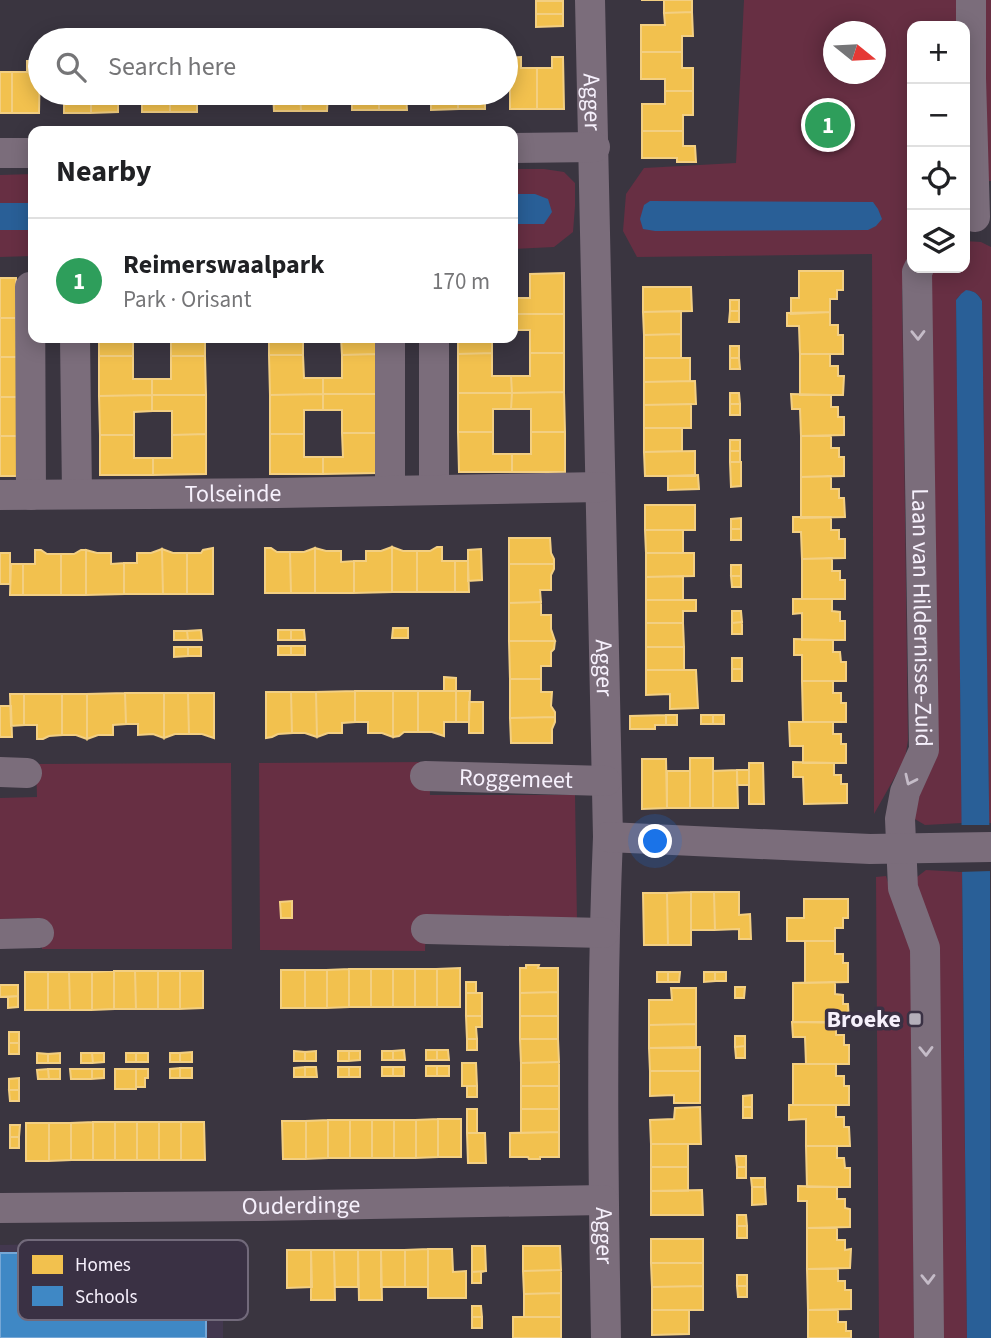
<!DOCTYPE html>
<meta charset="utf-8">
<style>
body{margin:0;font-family:"Source Sans 3",sans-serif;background:#f2f2f2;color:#202124}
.controls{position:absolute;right:21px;top:21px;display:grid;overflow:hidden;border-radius:14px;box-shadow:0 4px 18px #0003}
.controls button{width:63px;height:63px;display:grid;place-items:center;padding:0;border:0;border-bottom:2px solid #e0e0e0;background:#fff;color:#202124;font:35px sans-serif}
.compass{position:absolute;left:823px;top:21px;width:63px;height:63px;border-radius:50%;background:#fff;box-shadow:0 4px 18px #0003;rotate:108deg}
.you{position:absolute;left:656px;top:842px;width:24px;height:24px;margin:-18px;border:5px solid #fff;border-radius:50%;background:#1a73e8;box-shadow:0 0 0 10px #1a73e833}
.badge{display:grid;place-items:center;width:46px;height:46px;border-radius:50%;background:#0f766e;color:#fff;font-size:23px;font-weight:700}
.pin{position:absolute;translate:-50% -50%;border:4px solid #fff;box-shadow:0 2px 7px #0006}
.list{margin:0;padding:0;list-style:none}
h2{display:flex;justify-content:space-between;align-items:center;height:91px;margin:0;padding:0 28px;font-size:30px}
h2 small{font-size:23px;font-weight:400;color:#757577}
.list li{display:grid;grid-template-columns:46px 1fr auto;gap:21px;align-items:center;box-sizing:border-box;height:126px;padding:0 28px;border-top:2px solid #e0e0e0}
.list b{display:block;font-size:26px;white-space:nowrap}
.list p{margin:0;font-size:23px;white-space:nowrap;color:#757577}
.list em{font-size:23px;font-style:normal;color:#757577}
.icon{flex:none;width:38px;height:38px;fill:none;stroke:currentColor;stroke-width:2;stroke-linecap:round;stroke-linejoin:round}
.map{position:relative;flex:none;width:991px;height:1338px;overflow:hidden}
.search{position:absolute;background:#fff;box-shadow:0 4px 18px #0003;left:28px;top:28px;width:490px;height:77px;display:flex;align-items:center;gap:18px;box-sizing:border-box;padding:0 24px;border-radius:38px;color:#757577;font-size:26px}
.panel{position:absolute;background:#fff;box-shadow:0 4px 18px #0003;left:28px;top:126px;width:490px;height:217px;border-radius:14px}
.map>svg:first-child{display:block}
.built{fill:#43384f}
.green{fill:#672f43;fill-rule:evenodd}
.water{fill:#295f97}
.pier{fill:#3a3540}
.homes{fill:#f2c14e;stroke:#f3cf82;stroke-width:2}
.schools{fill:#3f88c5;stroke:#76a7d6;stroke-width:2}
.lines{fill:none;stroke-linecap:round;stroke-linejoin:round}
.minor{stroke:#7b6d7b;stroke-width:30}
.oneway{stroke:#c5bcc8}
.poi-dot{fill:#b4afba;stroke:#3a3144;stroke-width:2.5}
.labels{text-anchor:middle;stroke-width:7;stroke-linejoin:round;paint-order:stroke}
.street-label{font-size:24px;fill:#f6f0fc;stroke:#3a3144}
.poi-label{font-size:24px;font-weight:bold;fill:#f6f0fc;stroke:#3a3144;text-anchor:end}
.key{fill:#3a3144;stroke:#726a7b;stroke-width:2}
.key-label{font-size:19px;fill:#f6f0fc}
</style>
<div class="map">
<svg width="991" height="1338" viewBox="0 0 991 1338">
<rect width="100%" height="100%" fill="#3a3540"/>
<!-- built -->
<path class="built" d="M223 1241V1338H0V1245Z"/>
<!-- green -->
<path class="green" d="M744 0H991V181H965V26H912V246L905 272 902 291 908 740 905 759 874 814 872 254 637 257 623 231 626 194 644 168 736 163ZM834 32H876V74H834Z
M513 169H544L564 172 575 183V206L573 232 554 247 513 249V224H544L535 194H513Z
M33 174V203H0V175Z
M0 230H33V256L0 257Z
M965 241 981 242 991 247V823H989L982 301C975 288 965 288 956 300L962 823 925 825 913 818 931 268H965Z
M429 762 430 795H575L577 922 426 919 425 951 260 950 259 763Z
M231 763 232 949H42V918L0 919V798L37 797 36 764Z
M926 870 962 872 967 1338H938L913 880Z
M886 876 903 932 911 950 914 1338H879L876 877Z"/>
<!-- water -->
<path class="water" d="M513 194H535L548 199 552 212 544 224H513Z
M650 201 873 202 878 209 882 219 876 226 868 230 655 231 643 229 640 219 644 205Z
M0 203H33V230H0Z
M966 290C975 291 978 294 982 301L990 873 991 1338H967L956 300 961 294Z"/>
<!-- pier -->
<path class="pier" d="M958 825H991V871L958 872Z"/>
<!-- homes -->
<path class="homes" d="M641 0H692V12L664 13V0Z
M536 1H563V14H536Z
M692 12 693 36H682V52H641V25H665L664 13Z
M536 14H563V26L536 27Z
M641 52H682V68H693V91H665V79H641Z
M521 57V68H537V109H510V85H506V58Z
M552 57H563L564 109H537V68H552Z
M27 61H40L39 113H12V72H27Z
M0 72H12V113H0Z
M665 91H693V115H683V131H642V104H665Z
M64 93H91V113H64Z
M91 93H118V112L91 113Z
M142 93H170V112H142Z
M170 93H197V112H170Z
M273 93H300L301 111H274Z
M300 93H328L327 111H301Z
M352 93H379V110H352Z
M379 93H406L407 110H379Z
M431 93H458V109L431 110Z
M458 93H485V109H458Z
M642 131H683V146H695L696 162H677V158H642Z
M799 271H843V290H837V299H830V312L791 314V298H799Z
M564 273V314H513V298H530V274Z
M0 278H16V318H0Z
M643 287H691L692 311 643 312Z
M730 300H739V311H730Z
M681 311V334L644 335 643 312Z
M730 311H739V322H729Z
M830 312V325H838V335H843V354H800L799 326H787V313Z
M513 314H564V353H530V330H513Z
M0 318H16L17 357H0Z
M681 334V358H644V335Z
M99 338H133V356H99Z
M171 338H205V356H171Z
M269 338H303V355H269Z
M341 338H376V354L342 355Z
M458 338H492V353L458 354Z
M730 346H739V358H730Z
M492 353V376H511L512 393H458V354Z
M530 353H564V392L512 393 511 376H530Z
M376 354V394H323V378H342V355Z
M800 354H830V366H838V376H844L843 395H800Z
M269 355H303L304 378H323V394L270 395Z
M99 356H133V379H152V395L99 396Z
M171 356H205L206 395H152V379H171Z
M0 357H17V397H0Z
M644 358H690V381L644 382Z
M730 358H739L740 369H730Z
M695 381 696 404 644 405V382Z
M564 392 565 432H531V409H511L512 393Z
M458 393H512L511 409H493V432H458Z
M730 393H739L740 404H730Z
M323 394H376L377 433H342V410H323Z
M323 394V410H304V434H270V395Z
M791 394 831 395V407H838V417H844V435L801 436 800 409H792Z
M152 395V411L134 412V435H100L99 396Z
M152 395H206V434L172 435V411H152Z
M0 397H17V436H0Z
M691 404V428H644V405Z
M730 404H740V415H730Z
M644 428H682V451L644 452Z
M458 432H493V454H512V472H459Z
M531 432H565V472H512V454H531Z
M342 433H377V473L323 474V457H343Z
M206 434V474L153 475V458H172V435Z
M270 434H304V457H323V474H270Z
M100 435H134V458H153V475H100Z
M0 436H17L18 476H0Z
M801 436H831V448H839V457H844V476L801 477Z
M730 440H740V451H730Z
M695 451V476H645L644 452Z
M730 451H740V462H730Z
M730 462H741V486L731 487Z
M698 475 699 489 668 490V476Z
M831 476V489H839V498H844L845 517 801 518V477Z
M645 505H695V530H645Z
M793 517H831V530H839V539H845V558L802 559 801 532H793Z
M741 518V529H731V519Z
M731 529H741V540H731Z
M645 530H683V553H646Z
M509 538H550L551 553 554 559V564H509Z
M392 547 403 551H417V592H392Z
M392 547V592L354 593V561H366V551H381Z
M437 547H442V561H455V592H417V551H430Z
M213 548V594H187V553H201L203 550Z
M265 548H271L277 552H290L291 593H265Z
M315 548V593H291L290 552H304Z
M315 548 326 551H341V562L354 561V593H315Z
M162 549 173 553H187V594H163Z
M162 549 163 594H124V563H137V553H151Z
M481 549 482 580 468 581V550Z
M35 550H41L47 554H61V595H23V564H35Z
M81 550H86V595H61V554H74Z
M86 550 97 553H111V564L124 563V594L86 595Z
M0 553H10V584H0Z
M646 553H694V576L646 577Z
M832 558V571H840V580H845V599H802V559Z
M455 561H468L469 592H455Z
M11 564H23V595H10Z
M509 564H554V569L551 575V590H540L541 602 509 603Z
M731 565H741V576H731Z
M683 576V600H646V577Z
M731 576H741V587H732Z
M793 599H832V611L840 612V621H845V640H802V613L793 614Z
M646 600H696V611H683V623H646Z
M541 602V615H551V629L555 641H509V603Z
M732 611H741L742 622 732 623Z
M742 622V634H732V623Z
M646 623H683L684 647H646Z
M393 628H408V638H392Z
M201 630 202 640H188L187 631Z
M278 630H291V640H278Z
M291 630H304L305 640H291Z
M174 631H187L188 640H174Z
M794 639 833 640V652H840L841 662H846V681H802V655H794Z
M509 641H555L554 649 551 652V666H541V679H510Z
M278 646H291V655H278Z
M291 646H305V655H291Z
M174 647H188V656L174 657Z
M188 647H201V656H188Z
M646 647H684V670H646Z
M732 658H742V669H732Z
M732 669H742V681H732Z
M646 670H696L698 708 670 709V694L646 695Z
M444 677 456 678V691H444Z
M510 679H541V692H552L551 706 555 712V717L510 718Z
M802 681H833V693H841V703H846V722H803Z
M355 691V722L342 723V733H328L317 737 316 692Z
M355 691H393V737L382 733H368V722H355Z
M393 691H418V732H404L399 736 393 737Z
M418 691H456V722H444V736L432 732H418Z
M456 691H470L469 722H456Z
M266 692H291L292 733 278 734 272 737 266 738Z
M291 692H316L317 737 305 733H292Z
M125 693H164V738L153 734 138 735V724H126Z
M125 693 126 724 113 725V735H98L87 739V694Z
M164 693H188L189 734H175L164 738Z
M188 693H214V738L202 734H189Z
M10 694H24V725L11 726Z
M24 694H62V735L49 736 43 739H37V725H24Z
M62 694H87V739L76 735H62Z
M469 702H483V733H469Z
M0 706H11L12 737H0Z
M666 715H677V725H666Z
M666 715V725H655V729H630V716Z
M701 715H713V724H701Z
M713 715H724V724H713Z
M555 717V722L552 729V743H511L510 718Z
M789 722H833V734H841V744H846V763H803V746H790Z
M690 758H713V808H690Z
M642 759H666L667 808 642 809Z
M793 762 834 763V775H841V784H847V803L804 804 803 777H793Z
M749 763H763L764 804H749Z
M737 770 738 808H713V771Z
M737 770H749V785H737Z
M667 771H690V808H667Z
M691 892H714L715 930H691Z
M691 892V945H668L667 893Z
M714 892H739V915L750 914 751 939H739V929L715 930Z
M643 893H667L668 945H644Z
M804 899H848V918H843V928H835V941H787V918H804Z
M292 901V918H281L280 902Z
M805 941H835V954H843V963H848V982L805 983Z
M526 965H539L538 968H558V992L520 993V968H526Z
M460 968V1007H437V969Z
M349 969H371V1007H349Z
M349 969V1007L327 1008V970Z
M371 969H393V1007H371Z
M393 969H415V1007H393Z
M415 969H437V1007H415Z
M281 970H305V1008H281Z
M305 970H327V1008H305Z
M114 971H135L136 1009H114Z
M114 971V1009L92 1010V972Z
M135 971H158V1009H136Z
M158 971H180V1009H158Z
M180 971H203V1008L180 1009Z
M25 972H48V1010H25Z
M48 972H69L70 1010H48Z
M69 972H92V1010H70Z
M657 972H668V982H657Z
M668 972H680L679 982H668Z
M704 972H715V981L704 982Z
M715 972H726V981H715Z
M466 982H476V993H466Z
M835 982V994L843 995V1004H848L849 1023 793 1022V983Z
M0 985H18V996L0 997Z
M735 987H745L744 998H735Z
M671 988H696V1024L649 1025V1000H672Z
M558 992V1016H520V993Z
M466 993H482V1016H466Z
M18 996V1007L8 1008V997Z
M466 1016H482V1027H476L477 1039H467Z
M520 1016H558V1039H520Z
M792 1022H836V1035H844V1045H849V1064H806L805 1037H793Z
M696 1024V1048H649V1025Z
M9 1032H19V1043H9Z
M735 1036H745V1046L735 1047Z
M467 1039H477V1050H467Z
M520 1039H558L559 1062 521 1063Z
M9 1043H19V1054H9Z
M745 1046V1058H736L735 1047Z
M700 1047V1071H650L649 1048Z
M404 1050 405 1060H393V1051Z
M426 1050H437V1060H426Z
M437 1050H448L449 1060H437Z
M294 1051 305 1052V1061H294Z
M316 1051V1061H305V1052Z
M338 1051H349V1061H338Z
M349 1051H360V1060L349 1061Z
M382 1051H393V1060H382Z
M192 1052V1062H180V1053Z
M37 1053 48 1054V1063H37Z
M60 1053V1063H48V1054Z
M81 1053H92L93 1063H81Z
M92 1053H104V1062L93 1063Z
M126 1053H136V1062H126Z
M136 1053H148V1062H136Z
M170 1053H180V1062H170Z
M559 1062V1086H521V1063Z
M462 1063H476L477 1086H462Z
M793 1064H836V1076H844V1086H849V1105H793Z
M426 1066H437V1076H426Z
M437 1066H449V1076H437Z
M305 1067V1077H294V1068Z
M305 1067H316L317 1077H305Z
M338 1067H349V1077H338Z
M349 1067H360V1077H349Z
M382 1067H393V1076H382Z
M393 1067H404V1076H393Z
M180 1068H192V1078H180Z
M180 1068V1078H170V1069Z
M48 1069 49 1079H38L37 1070Z
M48 1069H60V1079H49Z
M70 1069H92V1079H71Z
M92 1069H104V1078L92 1079Z
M115 1069H136V1089H115Z
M136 1069H148V1078H145V1087H136Z
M650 1071H700V1103H674V1095L650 1096Z
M19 1078V1090H9V1079Z
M467 1086H477V1097H467Z
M521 1086H559V1109H521Z
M9 1090H19V1101H10Z
M752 1095V1107H743V1096Z
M789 1105H836V1117H844V1127H849L850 1146H806V1119L789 1120Z
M700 1107 701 1144H651L650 1120 674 1119 675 1108Z
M743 1107H752V1118H743Z
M467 1109H477V1133H467Z
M521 1109H559V1132L521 1133Z
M438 1119H461V1157H438Z
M438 1119V1157L416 1158V1120Z
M328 1120H350V1158H328Z
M328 1120V1158L306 1159V1121Z
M350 1120H372V1158H350Z
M372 1120H394V1158H372Z
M394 1120H416V1158H394Z
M282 1121H306V1159H283Z
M93 1122V1160H71V1123Z
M93 1122H115V1160H93Z
M115 1122H137V1160H115Z
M137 1122H159V1160H137Z
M159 1122H181V1160H159Z
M181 1122H204L205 1160H181Z
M26 1123H49V1161H26Z
M49 1123H71V1160L49 1161Z
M10 1125H20L19 1137H10Z
M559 1132V1157H540V1159H529L528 1157H510V1133Z
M467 1133H485L486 1163H468Z
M10 1137H19V1148H10Z
M651 1144H688V1167H651Z
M806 1146H837V1158H844L845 1168H850V1187H807Z
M736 1156H746V1167H737Z
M651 1167H688V1191H651Z
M737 1167H746V1178H737Z
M751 1178H765V1187H752Z
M798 1186 837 1187V1199H845V1208L850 1209V1227L807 1228V1201H798Z
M752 1187H765L766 1204 752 1205Z
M702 1190 703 1215H651V1191Z
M737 1215H746L747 1226H737Z
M737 1226H747V1238H737Z
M807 1228H837V1240H845V1250L851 1249 850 1268 807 1269Z
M651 1239H703V1263H651Z
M472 1246H485L486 1271 472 1272Z
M523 1246H560L561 1270 523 1271Z
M428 1249V1287H405V1250Z
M428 1249H452L453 1272 466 1271V1298H428Z
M287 1250H311L312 1287 287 1288Z
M311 1250H334L335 1300H311Z
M334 1250H358V1287H335Z
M358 1250H381L382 1300H359Z
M381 1250H405V1287H381Z
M651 1263H703V1286L652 1287Z
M807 1269H838V1281H845V1290H851V1309L808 1310Z
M561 1270V1293L524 1294 523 1271Z
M486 1271 481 1272V1283H472V1272Z
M737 1275H747V1286H737Z
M703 1286V1310H652V1287Z
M737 1286H747V1297H738Z
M561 1293V1317H524V1294Z
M472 1306H481L482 1317H472Z
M652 1310H689V1334L652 1335Z
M808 1310H838V1322H846V1331H851V1338H808Z
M472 1317H482V1328H472Z
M513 1317H561V1338H513Z"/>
<!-- schools -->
<path class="schools" d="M157 1251H190L191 1293 206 1294V1338H0V1253H157Z"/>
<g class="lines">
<!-- minor -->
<g class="minor">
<path id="s1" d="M590 0 608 837C601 1004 603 1171 606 1338"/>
<path d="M971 0V78L975 217"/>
<path d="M513 148 595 147"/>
<path d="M0 153H33"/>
<path id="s2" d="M919 268 917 272 924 750 905 792 900 819 903 888 925 948 929 1338"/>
<path d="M30 287 31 495"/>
<path d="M75 338 77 494"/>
<path d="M434 490V338"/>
<path d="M390 491V338"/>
<path id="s3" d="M0 495 278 493 600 487"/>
<path d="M0 772 27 773"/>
<path id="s4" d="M425 776 606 781"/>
<path d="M608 837 870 849 991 847"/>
<path d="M426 929 604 933"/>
<path d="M0 934 39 933"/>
<path id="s5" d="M0 1208 259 1206 603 1200"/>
</g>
</g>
<!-- one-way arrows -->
<defs><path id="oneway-chevron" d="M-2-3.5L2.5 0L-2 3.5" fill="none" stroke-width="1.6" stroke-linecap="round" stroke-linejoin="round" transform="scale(1.75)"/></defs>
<g class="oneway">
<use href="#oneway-chevron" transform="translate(918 335) rotate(89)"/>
<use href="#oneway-chevron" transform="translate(910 780) rotate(115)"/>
<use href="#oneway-chevron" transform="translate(926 1051) rotate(89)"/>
<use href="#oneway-chevron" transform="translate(928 1279) rotate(89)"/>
</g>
<!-- markers -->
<rect class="poi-dot" x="908" y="1012" width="14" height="14" rx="3.5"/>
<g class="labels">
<!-- street labels -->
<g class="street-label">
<text dy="8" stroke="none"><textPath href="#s1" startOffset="102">Agger</textPath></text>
<text dy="8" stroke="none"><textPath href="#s3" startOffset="233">Tolseinde</textPath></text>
<text dy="8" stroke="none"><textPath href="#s2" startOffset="350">Laan van Hildernisse-Zuid</textPath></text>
<text dy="8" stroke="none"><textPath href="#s1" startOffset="668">Agger</textPath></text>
<text dy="8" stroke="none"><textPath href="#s4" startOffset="91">Roggemeet</textPath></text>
<text dy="8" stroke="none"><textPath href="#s5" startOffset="301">Ouderdinge</textPath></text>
<text dy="8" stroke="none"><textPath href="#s1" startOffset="1236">Agger</textPath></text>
</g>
<!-- poi labels -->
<g class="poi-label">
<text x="901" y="1027">Broeke</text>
</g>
</g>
<!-- legend -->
<rect x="18" y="1240" width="230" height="80" rx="10" class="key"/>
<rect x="32" y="1255" width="31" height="19" fill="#f2c14e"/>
<rect x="32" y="1286" width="31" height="20" fill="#3f88c5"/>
<g class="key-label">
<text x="75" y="1271">Homes</text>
<text x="75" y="1303">Schools</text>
</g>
</svg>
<div class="controls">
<button>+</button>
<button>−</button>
<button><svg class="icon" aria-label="locate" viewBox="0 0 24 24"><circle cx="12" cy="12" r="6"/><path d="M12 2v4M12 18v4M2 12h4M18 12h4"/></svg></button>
<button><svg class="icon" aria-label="layers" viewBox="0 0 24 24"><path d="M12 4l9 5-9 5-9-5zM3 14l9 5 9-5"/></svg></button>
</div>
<svg class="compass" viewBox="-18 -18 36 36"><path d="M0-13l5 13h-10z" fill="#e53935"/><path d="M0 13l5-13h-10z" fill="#757577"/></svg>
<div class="you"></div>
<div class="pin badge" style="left:828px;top:125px;background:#2e9e5b">1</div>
<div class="search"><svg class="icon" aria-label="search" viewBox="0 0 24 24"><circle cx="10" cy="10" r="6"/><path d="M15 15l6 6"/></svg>Search here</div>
<section class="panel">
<h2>Nearby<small></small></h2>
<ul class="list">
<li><span class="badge" style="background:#2e9e5b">1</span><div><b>Reimerswaalpark</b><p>Park · Orisant</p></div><em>170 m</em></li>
</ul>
</section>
</div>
